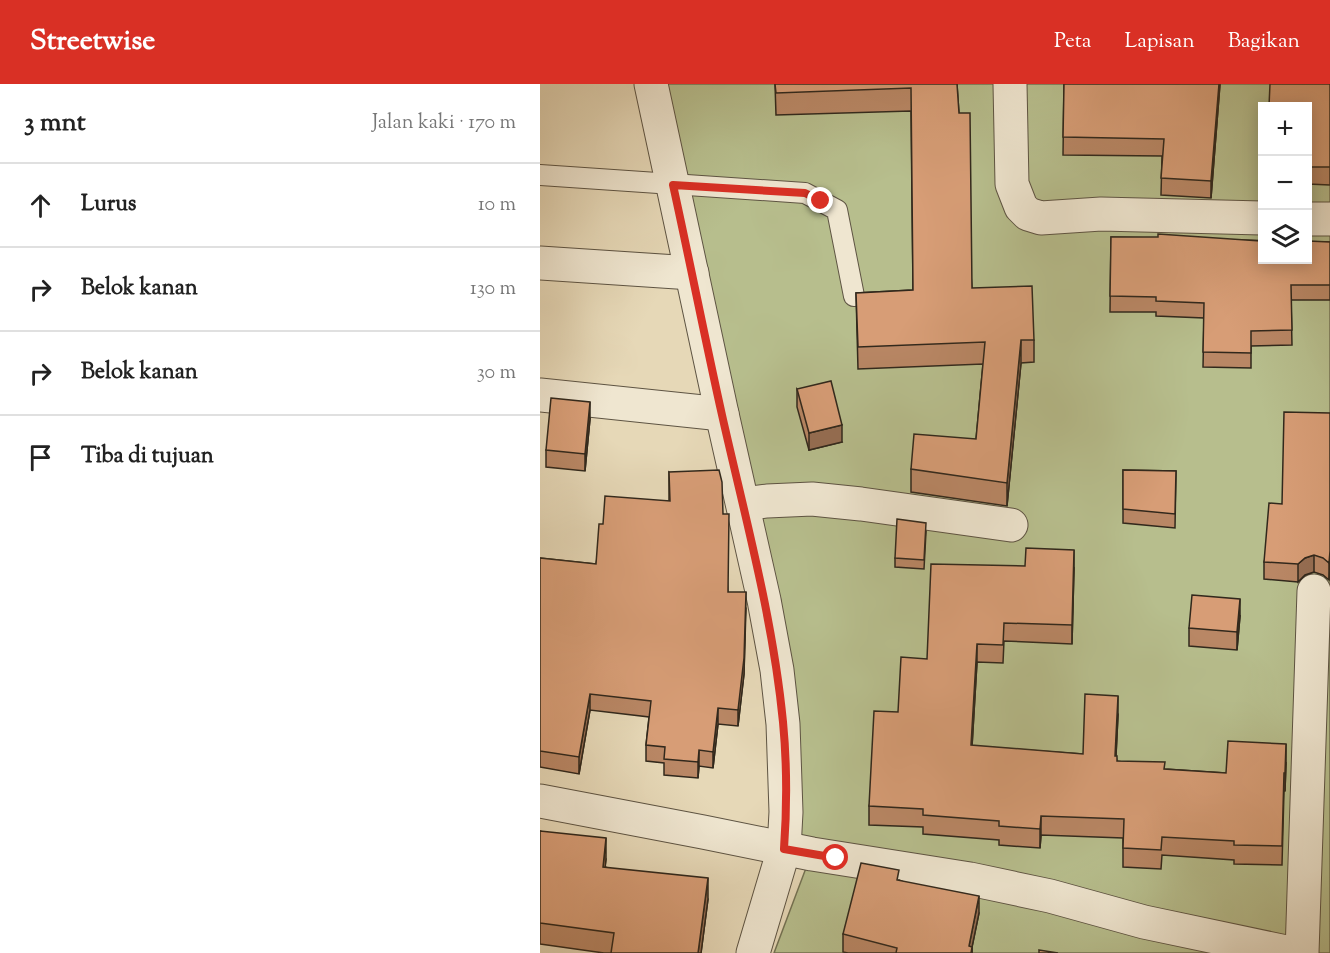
<!DOCTYPE html>
<html lang="id">
<meta charset="utf-8">
<style>
body{margin:0;font-family:"Sorts Mill Goudy",serif;background:#f2f2f2;color:#222}
.controls{position:absolute;right:18px;top:18px;display:grid;overflow:hidden;border-radius:0px;box-shadow:0 3px 15px #0003}
.controls button{width:54px;height:54px;display:grid;place-items:center;padding:0;border:0;border-bottom:2px solid #e0e0e0;background:#fff;color:#222;font:30px sans-serif}
.stop{position:absolute;width:18px;height:18px;margin:-14px;border:4px solid #d93025;border-radius:50%;background:#fff}
.stop.end{background:#d93025;border-color:#fff;box-shadow:0 2px 6px #0008}
.list{margin:0;padding:0;list-style:none}
h2{display:flex;justify-content:space-between;align-items:center;height:78px;margin:0;padding:0 24px;font-size:26px}
h2 small{font-size:20px;font-weight:400;color:#767676}
.list li{display:grid;grid-template-columns:39px 1fr auto;gap:18px;align-items:center;box-sizing:border-box;height:84px;padding:0 24px;border-top:2px solid #e0e0e0}
.list b{display:block;font-size:22px;white-space:nowrap}
.list em{font-size:20px;font-style:normal;color:#767676}
.icon{flex:none;width:33px;height:33px;fill:none;stroke:currentColor;stroke-width:2;stroke-linecap:round;stroke-linejoin:round}
.map{position:relative;flex:none;width:790px;height:869px;overflow:hidden}
header{display:flex;align-items:center;gap:36px;box-sizing:border-box;height:84px;padding:0 30px;background:#d93025;color:#fff}
header strong{font-size:28px}
nav{display:flex;gap:33px;margin-inline-start:auto;font-size:21px}
main{display:flex}
aside{flex:1;background:#fff}
.map>svg:first-child{display:block}
.green{fill:#b7be8d;stroke:#747354;stroke-width:1.5;fill-rule:evenodd}
.lines{fill:none;stroke-linecap:round;stroke-linejoin:round}
.service-casing{stroke:#5e5443;stroke-width:22}
.minor-casing{stroke:#5e5443;stroke-width:35}
.tertiary-casing{stroke:#5e5443;stroke-width:35}
.service{stroke:#efe6d0;stroke-width:20}
.minor{stroke:#efe6d0;stroke-width:33}
.tertiary{stroke:#efe6d0;stroke-width:33}
.wall{fill:#b98765;stroke:#31281c;stroke-width:1.5}
.shaded-wall{fill:#966e53;stroke:#31281c;stroke-width:1.5}
.building{fill:#d79d76;stroke:#31281c;stroke-width:1.5}
.route{stroke:#d93025;stroke-width:8}
</style>
<header>
<strong>Streetwise</strong>
<nav><a>Peta</a><a>Lapisan</a><a>Bagikan</a></nav>
</header>
<main>
<aside>
<h2>3 mnt<small>Jalan kaki · 170 m</small></h2>
<ul class="list">
<li><svg class="icon" aria-label="ahead" viewBox="0 0 24 24"><path d="M12 20V5M6 11l6-6 6 6"/></svg><div><b>Lurus</b></div><em>10 m</em></li>
<li><svg class="icon" aria-label="right" viewBox="0 0 24 24"><path d="M7 20v-9h11M14 6l5 5-5 5"/></svg><div><b>Belok kanan</b></div><em>130 m</em></li>
<li><svg class="icon" aria-label="right" viewBox="0 0 24 24"><path d="M7 20v-9h11M14 6l5 5-5 5"/></svg><div><b>Belok kanan</b></div><em>30 m</em></li>
<li><svg class="icon" aria-label="arrive" viewBox="0 0 24 24"><path d="M6 21V4h12l-3 4 3 4H6"/></svg><div><b>Tiba di tujuan</b></div></li>
</ul>
</aside>
<div class="map">
<svg width="790" height="869" viewBox="0 0 790 869">
<rect width="100%" height="100%" fill="#e6d8b7"/>
<filter id="stains"><feTurbulence type="fractalNoise" baseFrequency=".00333" numOctaves="4"/><feColorMatrix values="0 0 0 0 .2 0 0 0 0 .09 0 0 0 0 .02 0 0 0 .5 -.17"/></filter>
<radialGradient id="worn" r=".72"><stop offset=".6" stop-color="#630" stop-opacity="0"/><stop offset="1" stop-color="#630" stop-opacity=".3"/></radialGradient>
<!-- green -->
<path class="green" d="M105 0H790V869H763L241 766V517ZM722 22H768V176H722Z
M269 776 738 869H234Z"/>
<g class="lines">
<defs>
<path id="service" d="M0 91 265 109 297 126 314 212"/>
<path id="minor" d="M470 0 472 100 481 123 488 130 501 134 561 130 722 134
M768 135H790
M0 179 152 189
M0 311 182 330
M203 420 227 417 272 415 321 420 471 441
M0 717 163 748 272 770 430 795 510 812 604 838 751 869
M762 869 774 507"/>
<path id="tertiary" d="M111 0 182 330 224 516 237 586 243 640 246 728 244 765 213 869"/>
</defs>
<!-- service casing -->
<use href="#service" class="service-casing"/>
<!-- minor casing -->
<use href="#minor" class="minor-casing"/>
<!-- tertiary casing -->
<use href="#tertiary" class="tertiary-casing"/>
<!-- service -->
<use href="#service" class="service"/>
<!-- minor -->
<use href="#minor" class="minor"/>
<!-- tertiary -->
<use href="#tertiary" class="tertiary"/>
</g>
<!-- wall -->
<path class="wall" d="M235 0H417L419 29 432 204 494 256V278L481 279 467 422 371 408V385L436 355 443 280 318 285 316 209 373 206 371 27 236 31Z
M524 0H680L671 114 621 111 622 72 523 71Z
M790 0V101L768 100V22Z
M571 153 790 158V216H751L752 261 711 262V284L663 283 664 234 616 232V228H570Z
M257 305 302 358 269 366 257 323Z
M790 329V484L789 496 783 491 774 488 765 491 758 498 724 495V478L742 420Z
M50 335 45 387 6 383V366Z
M583 386 636 387 635 444 583 439Z
M129 388 183 430 188 508 206 524 204 590 198 642 178 640 173 684 159 682 158 694 124 691V679L106 677V661L109 633 50 626 39 690 0 683V474L56 480 63 440 129 417Z
M386 448 384 485 355 483V474Z
M534 484 532 560 464 557 463 579 437 578 432 662 543 670 578 631 576 672 577 677 625 685 686 689 746 679 745 707H744L742 781 694 780V776L622 771 621 785 583 783V754L501 751 500 764 459 761V756L383 750V743L329 741V722L358 628 387 575Z
M700 532 697 566 649 562V544Z
M0 747 66 775 65 783 168 815 161 869H64L0 860Z
M359 796 439 829 432 863V869H308L303 868V850Z"/>
<!-- shaded-wall -->
<path class="shaded-wall" d="M679 0H680L671 114V97Z
M481 256V279L467 422V399Z
M50 318V335L45 387V370Z
M302 341V358L269 366V349Z
M534 466V484L532 560V541Z
M790 467V484L789 496V479Z
M774 471V488L765 491 758 498V480L765 474Z
M206 508 204 590 198 642V626Z
M700 515V532L697 566V548Z
M437 560V578L431 680V661Z
M50 610V626L39 690V673Z
M578 612V631L575 691V672Z
M178 624V640L173 684V668Z
M746 660V679L745 707V689Z
M159 666V682L158 694V678Z
M501 732V751L500 764V745Z
M66 754V775L63 804V783Z
M168 794V815L161 869H158Z
M439 812V829L432 863V869H429V862Z"/>
<!-- building -->
<path class="building" d="M235 0H417L419 29H430L432 204 492 202 494 256H481L467 399 371 385 374 350 436 355 445 258 318 263 316 209 373 206 371 4 236 9Z
M524 0H679L671 97 621 94 624 55 523 53Z
M730 0H790V83H768V22H729Z
M618 150 720 157V155H723V176H768V157L790 158V201H751L752 246 711 247V269L663 268 664 219 616 217V213L570 212 571 153H618Z
M291 297 302 341 269 349 257 305Z
M11 314 50 318 45 370 6 366Z
M744 328 790 329V467L789 479 783 474 774 471 765 474 758 480 724 478 729 419 742 420Z
M179 386 182 398 183 430H189L188 508H206L204 574 198 626 178 624 173 668 159 666 158 678 124 675 125 663 106 661 111 617 50 610 39 673 0 667V474L56 480 59 440H63L65 412 130 417 129 388Z
M583 386 636 387 635 430 583 425Z
M357 435 386 439 384 476 355 474Z
M486 464 534 466 532 541 464 539 463 561 437 560 431 661 543 670 545 610 578 612 575 672H577V677L625 678 624 685 686 689 688 657 746 660 745 689H744L742 762 694 761V757L622 753 621 766 583 764 584 735 501 732 500 745 459 742V737L383 731V725L329 722 334 627 358 628 361 573 387 575 391 480 485 482Z
M652 511 700 515 697 548 649 544Z
M0 747 66 754 63 783 168 794 158 869H71L74 849 0 839Z
M321 779 359 786 357 796 439 812 429 862 432 863 431 869H356L357 864 303 850Z
M499 866 518 869H499Z"/>
<g class="lines">
<!-- route -->
<path class="route" d="M281 117 265 109 133 101C150 178 165 255 182 331 205 433 233 534 243 638 247 680 247 723 244 765L296 774"/>
</g>
<rect width="100%" height="100%" filter="url(#stains)"/>
<rect width="100%" height="100%" fill="url(#worn)"/>
</svg>
<div class="controls">
<button>+</button>
<button>−</button>
<button><svg class="icon" aria-label="layers" viewBox="0 0 24 24"><path d="M12 4l9 5-9 5-9-5zM3 14l9 5 9-5"/></svg></button>
</div>
<div class="stop" style="left:296px;top:774px"></div>
<div class="stop end" style="left:281px;top:117px"></div>
</div>
</main>
